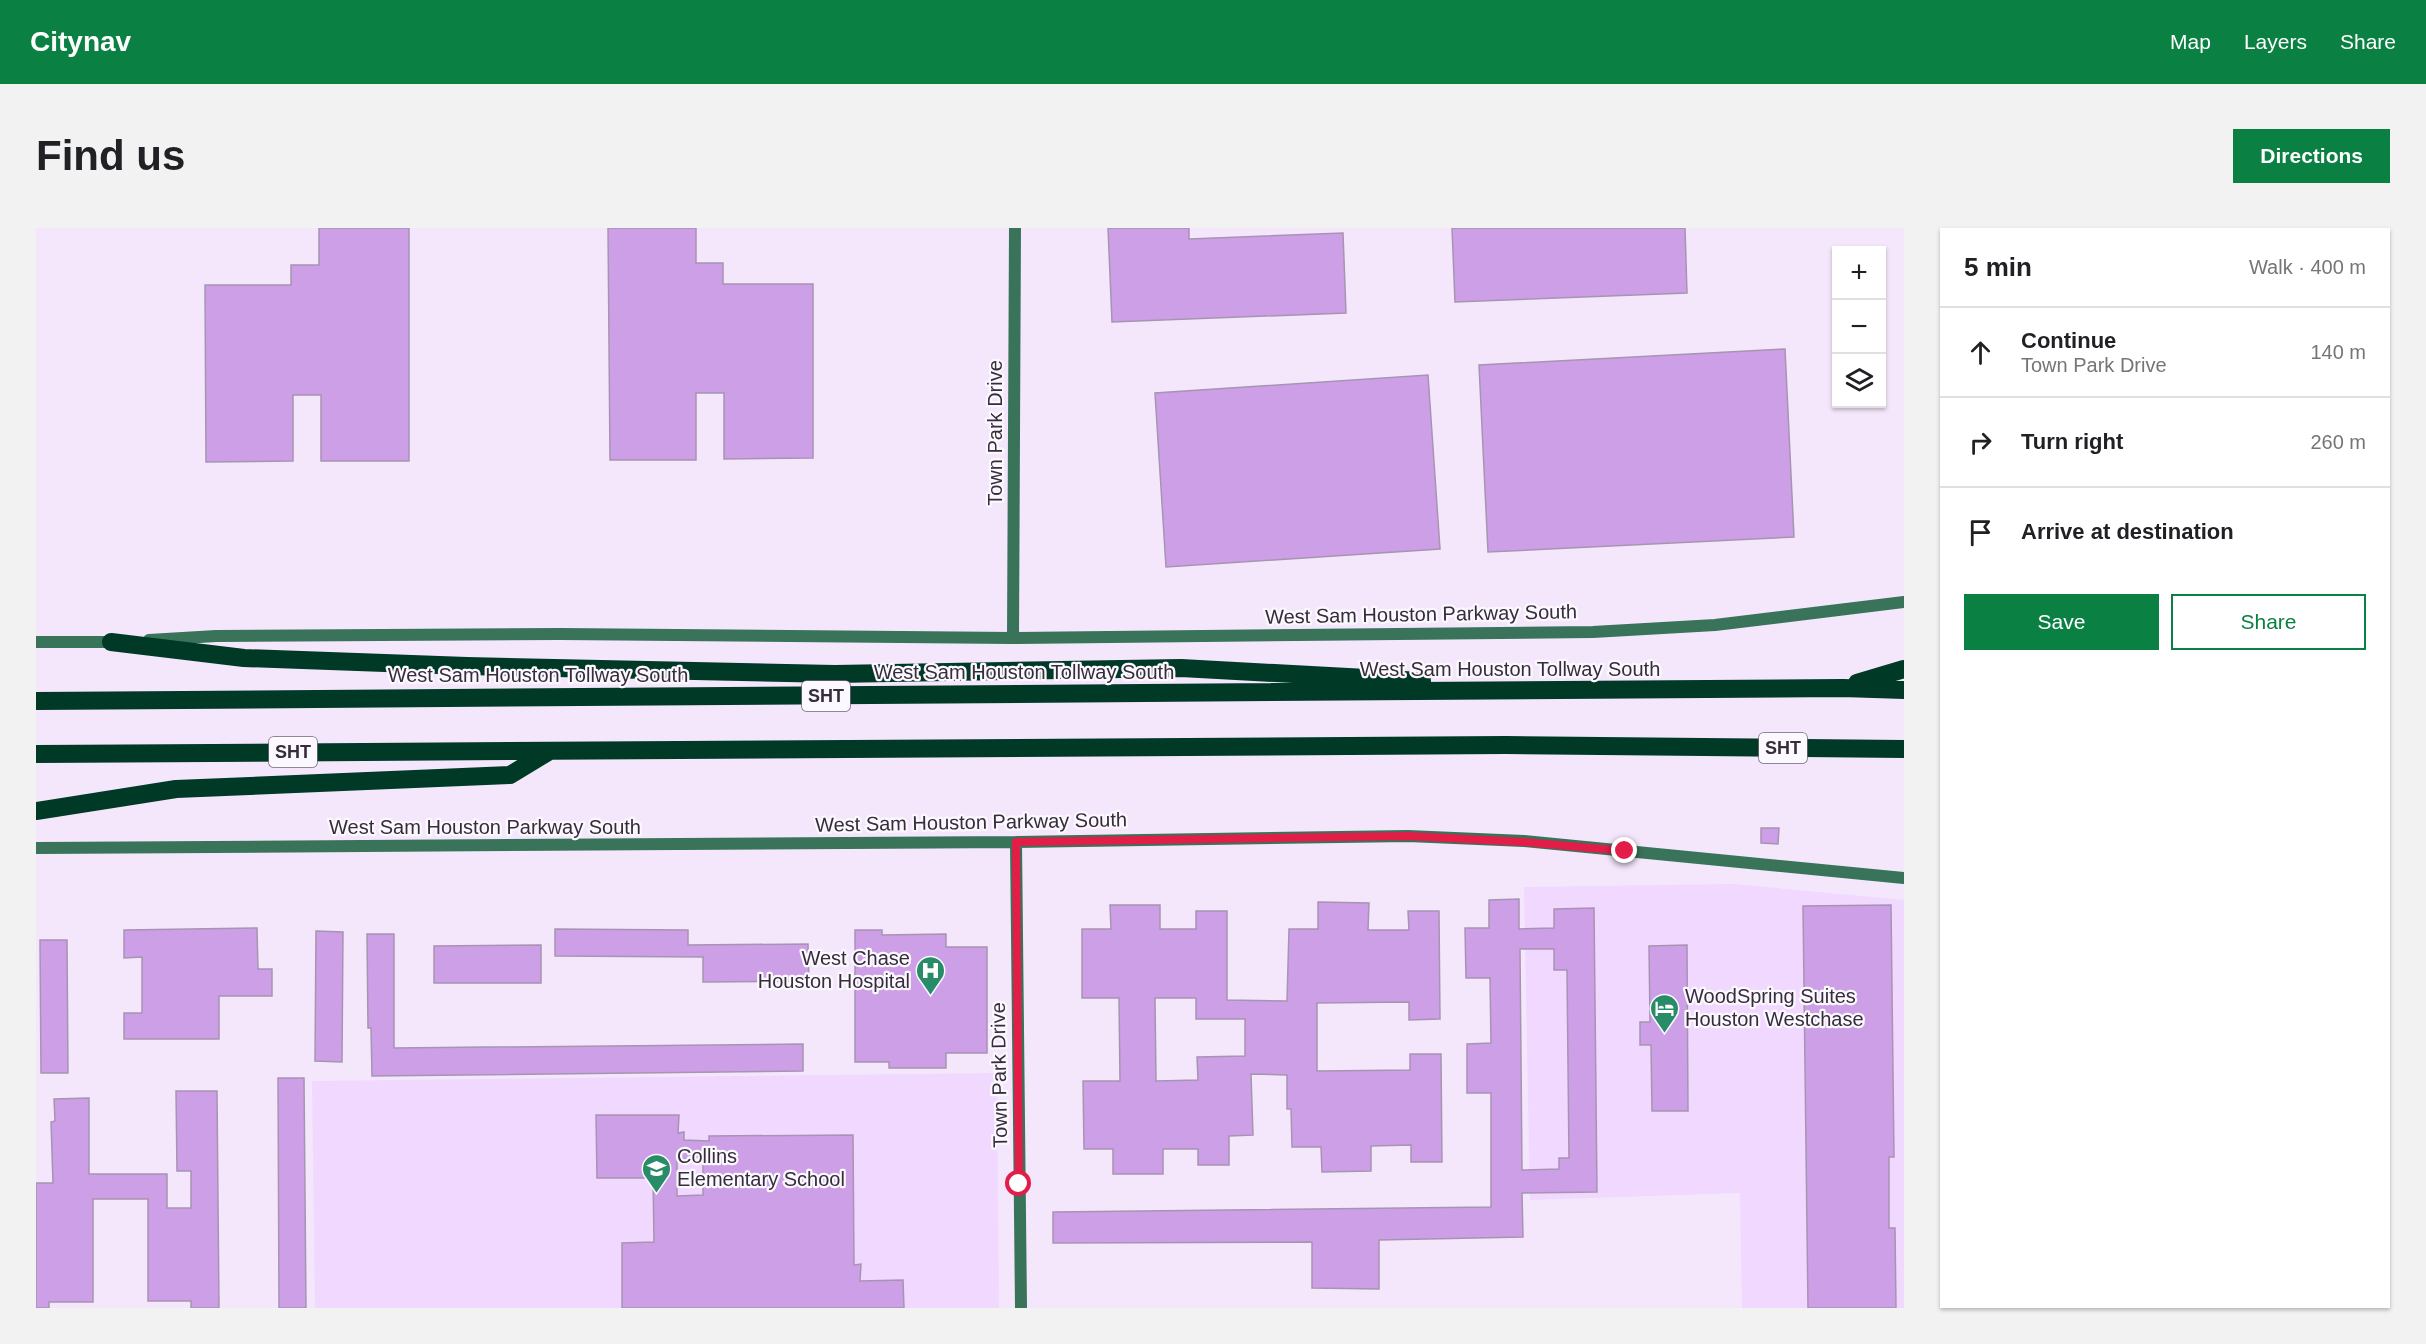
<!DOCTYPE html>
<meta charset="utf-8">
<style>
body{margin:0;font-family:Arial,sans-serif;background:#f2f2f2;color:#202124}
.controls{position:absolute;right:18px;top:18px;display:grid;overflow:hidden;border-radius:0px;box-shadow:0 2px 4px #0004}
.controls button{width:54px;height:54px;display:grid;place-items:center;padding:0;border:0;border-bottom:2px solid #e0e0e0;background:#fff;color:#202124;font:30px sans-serif}
.stop{position:absolute;width:18px;height:18px;margin:-14px;border:4px solid #e11d48;border-radius:50%;background:#fff}
.stop.end{background:#e11d48;border-color:#fff;box-shadow:0 2px 6px #0008}
.list{margin:0;padding:0;list-style:none}
h2{display:flex;justify-content:space-between;align-items:center;height:78px;margin:0;padding:0 24px;font-size:26px}
h2 small{font-size:20px;font-weight:400;color:#757577}
.list li{display:grid;grid-template-columns:39px 1fr auto;gap:18px;align-items:center;box-sizing:border-box;height:90px;padding:0 24px;border-top:2px solid #e0e0e0}
.list b{display:block;font-size:22px;white-space:nowrap}
.list p{margin:0;font-size:20px;white-space:nowrap;color:#757577}
.list em{font-size:20px;font-style:normal;color:#757577}
.actions{display:flex;gap:12px;padding:18px 24px}
.actions a{flex:1;padding:14px 0;border:2px solid #0b8043;border-radius:0px;text-align:center;font-size:21px;color:#0b8043}
.actions .main{background:#0b8043;color:#fff}
.icon{flex:none;width:33px;height:33px;fill:none;stroke:currentColor;stroke-width:2;stroke-linecap:round;stroke-linejoin:round}
.map{position:relative;flex:none;width:1868px;height:1080px;overflow:hidden;border-radius:0px}
header{display:flex;align-items:center;gap:36px;box-sizing:border-box;height:84px;padding:0 30px;background:#0b8043;color:#fff}
header strong{font-size:28px}
nav{display:flex;gap:33px;margin-inline-start:auto;font-size:21px}
.intro{display:flex;align-items:center;justify-content:space-between;box-sizing:border-box;height:144px;padding:0 36px}
h1{margin:0;font-size:42px}
.button{padding:15px 27px;border-radius:0px;background:#0b8043;color:#fff;font-size:21px;font-weight:700}
main{display:flex;gap:36px;padding:0 36px}
aside{flex:1;background:#fff;border-radius:0px;box-shadow:0 2px 4px #0004}
.map>svg:first-child{display:block}
.built{fill:#f0d8ff}
.building{fill:#cd9fe6;stroke:#a794b2;stroke-width:1.5;fill-rule:evenodd}
.lines{fill:none;stroke-linecap:round;stroke-linejoin:round}
.secondary{stroke:#38735a;stroke-width:12}
.highway{stroke:#003926;stroke-width:18}
.route{stroke:#e11d48;stroke-width:8}
.labels{text-anchor:middle;stroke-width:4.5;stroke-linejoin:round;paint-order:stroke}
.shield{fill:#fcf8ff;stroke:#716a74;stroke-width:1.5}
.shield-label{font-size:18px;font-weight:bold;fill:#352d39}
.street-label{font-size:20px;fill:#352d39;stroke:#fcf8ff}
.poi-label{font-size:20px;fill:#352d39;stroke:#fcf8ff;text-anchor:start}
</style>
<header>
<strong>Citynav</strong>
<nav><a>Map</a><a>Layers</a><a>Share</a></nav>
</header>
<div class="intro"><h1>Find us</h1><a class="button">Directions</a></div>
<main>
<div class="map">
<svg width="1868" height="1080" viewBox="0 0 1868 1080">
<rect width="100%" height="100%" fill="#f4e7fb"/>
<!-- built -->
<path class="built" d="M1698 656 1868 672V1080H1706L1704 965 1494 972 1488 659Z
M961 845 963 1080H279L276 853Z"/>
<!-- building -->
<path class="building" d="M283 0H373V233H285V167H257V233L170 234 169 57H255V37H283Z
M572 0H660V35H687V56H777V230L688 231V165H660V232H574Z
M1072 0H1153V11L1307 5 1310 85 1076 94Z
M1416 0H1649L1651 65 1419 74Z
M1749 121 1758 309 1452 324 1443 137Z
M1392 147 1404 321 1130 339 1119 165Z
M1725 600H1743L1742 616 1725 615Z
M1483 671V701L1518 700V681L1558 680 1561 964 1486 965 1487 1009 1343 1012V1061L1276 1060V1014L1017 1015V984L1455 979V865H1431V816L1455 815 1454 750H1430L1429 700H1453V672ZM1484 721H1518V742H1531L1533 930H1523V941L1486 942Z
M1282 674 1333 675 1332 702H1373L1372 683H1403L1404 791 1373 792V774L1281 775V843L1374 842V826H1405L1406 934H1375V917L1335 918V943L1286 944 1285 919H1256L1255 881H1251V847L1215 846 1217 907 1193 908V937H1162V921H1127V946H1077V921H1048L1047 853H1084L1083 770H1046V701H1075L1074 677H1124V701H1160V683H1191V772L1251 773 1253 701H1282ZM1119 770H1160V791H1209V828L1161 829 1162 852 1120 853Z
M1855 677 1858 929H1853V1000H1859L1860 1080H1772L1767 678Z
M221 700 222 741H236V768H183V811H88V785H106V729L88 730V702Z
M519 701 652 702V717L772 716 773 753 667 754V729L519 728Z
M819 702H846V707L910 706V719H951V825H910V840H853V834H819Z
M280 703 307 704 306 834 279 833Z
M331 706H358V820L767 816V843L336 848 335 800H332Z
M4 712H31L32 845H5Z
M505 717V755H398V718Z
M1651 717 1652 883H1616L1615 817H1604V794H1614L1613 718Z
M242 850H268L270 1080H243Z
M140 863H181L183 1080H155V1073H112V971H57V1074H13V1080H0V955H17L15 894 19 893 18 871 53 870V946H131V980H155V943H141Z
M560 887H643L642 905 648 904V912L673 913V908L817 907 818 1037 825 1036 824 1053 867 1052 868 1080H586V1015L618 1014 617 950H561ZM667 928V967L641 968V932Z"/>
<g class="lines">
<!-- secondary -->
<path class="secondary" d="M977 410 979 0
M113 412 180 408 524 406 977 410 1557 404 1679 397 1868 374
M0 414H81
M980 614 985 1080
M0 620 980 614 1372 608 1488 613 1868 650"/>
<!-- highway -->
<path class="highway" d="M75 414 208 430 431 438 799 446 1145 440 1386 453
M1821 455 1868 441
M0 473 1807 460 1868 462
M0 526 1470 517 1868 521
M0 583 140 561 474 547 512 524"/>
</g>
<g class="lines">
<!-- route -->
<path class="route" d="M983 956 980 614 1372 608 1488 614 1589 623"/>
</g>
<!-- icons -->
<defs>
<symbol id="hospital-pin" viewBox="-11 -11 22 30"><path d="M0 17L-7.5 6A9.5 9.5 0 1 1 7.5 6Z" fill="#278c67" stroke="#fcf8ff"/><path d="M-5-5h3v3.5h4V-5h3V5h-3V1.5h-4V5h-3Z" fill="#fff"/></symbol>
<symbol id="hotel-pin" viewBox="-11 -11 22 30"><path d="M0 17L-7.5 6A9.5 9.5 0 1 1 7.5 6Z" fill="#278c67" stroke="#fcf8ff"/><path d="M-6-4.5h1.5V1H6V5H4.5V3h-9V5H-6ZM-4 0a1.8 1.8 0 1 1 3.6 0ZM.5 0V-2.5h3Q6-2.5 6 0Z" fill="#fff"/></symbol>
<symbol id="school-pin" viewBox="-11 -11 22 30"><path d="M0 17L-7.5 6A9.5 9.5 0 1 1 7.5 6Z" fill="#278c67" stroke="#fcf8ff"/><path d="M0-5L7-2L0 1L-7-2ZM-4 1L0 2.5L4 1V4Q0 6-4 4Z" fill="#fff"/></symbol>
</defs>
<g fill-rule="evenodd">
<use href="#hospital-pin" x="878" y="726" width="33" height="45"/>
<use href="#hotel-pin" x="1612" y="764" width="33" height="45"/>
<use href="#school-pin" x="604" y="924" width="33" height="45"/>
</g>
<g class="labels">
<!-- shield labels -->
<g class="shield">
<rect x="766" y="453" width="48" height="30" rx="4.5"/>
<rect x="1723" y="505" width="48" height="30" rx="4.5"/>
<rect x="233" y="509" width="48" height="30" rx="4.5"/>
</g>
<g class="shield-label">
<text x="790" y="474">SHT</text>
<text x="1747" y="526">SHT</text>
<text x="257" y="530">SHT</text>
</g>
<!-- street labels -->
<g class="street-label">
<text transform="translate(959 205) rotate(-90)" y="7">Town Park Drive</text>
<text transform="translate(1385 386) rotate(-1)" y="7">West Sam Houston Parkway South</text>
<text x="1474" y="448">West Sam Houston Tollway South</text>
<text x="988" y="451">West Sam Houston Tollway South</text>
<text x="502" y="454">West Sam Houston Tollway South</text>
<text transform="translate(935 594) rotate(-1)" y="7">West Sam Houston Parkway South</text>
<text x="449" y="606">West Sam Houston Parkway South</text>
<text transform="translate(963 847) rotate(-91)" y="7">Town Park Drive</text>
</g>
<!-- poi labels -->
<g class="poi-label">
<text x="874" y="737" text-anchor="end">West Chase<tspan x="874" dy="23">Houston Hospital</tspan></text>
<text x="1649" y="775">WoodSpring Suites<tspan x="1649" dy="23">Houston Westchase</tspan></text>
<text x="641" y="935">Collins<tspan x="641" dy="23">Elementary School</tspan></text>
</g>
</g>
</svg>
<div class="controls">
<button>+</button>
<button>−</button>
<button><svg class="icon" aria-label="layers" viewBox="0 0 24 24"><path d="M12 4l9 5-9 5-9-5zM3 14l9 5 9-5"/></svg></button>
</div>
<div class="stop" style="left:983px;top:956px"></div>
<div class="stop end" style="left:1589px;top:623px"></div>
</div>
<aside>
<h2>5 min<small>Walk · 400 m</small></h2>
<ul class="list">
<li><svg class="icon" aria-label="ahead" viewBox="0 0 24 24"><path d="M12 20V5M6 11l6-6 6 6"/></svg><div><b>Continue</b><p>Town Park Drive</p></div><em>140 m</em></li>
<li><svg class="icon" aria-label="right" viewBox="0 0 24 24"><path d="M7 20v-9h11M14 6l5 5-5 5"/></svg><div><b>Turn right</b></div><em>260 m</em></li>
<li><svg class="icon" aria-label="arrive" viewBox="0 0 24 24"><path d="M6 21V4h12l-3 4 3 4H6"/></svg><div><b>Arrive at destination</b></div></li>
</ul>
<div class="actions"><a class="main">Save</a><a>Share</a></div>
</aside>
</main>
